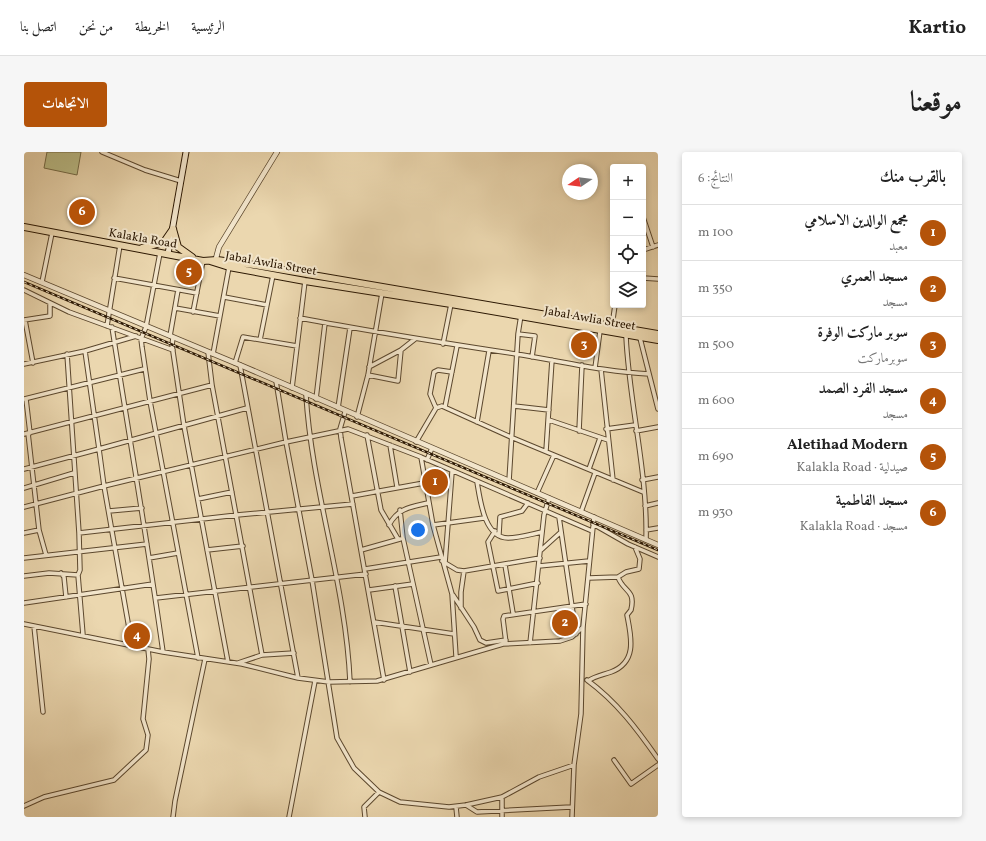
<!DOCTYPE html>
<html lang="ar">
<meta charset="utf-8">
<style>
body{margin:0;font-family:Vollkorn,Amiri,serif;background:#f6f6f6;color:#222;direction:rtl}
.controls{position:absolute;right:12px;top:12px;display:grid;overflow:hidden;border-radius:4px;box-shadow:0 2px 6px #0003}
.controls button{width:36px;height:36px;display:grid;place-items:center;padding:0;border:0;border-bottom:1px solid #e0e0e0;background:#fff;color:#222;font:20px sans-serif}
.compass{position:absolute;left:538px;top:12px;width:36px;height:36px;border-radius:50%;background:#fff;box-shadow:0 2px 6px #0003;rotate:257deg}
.you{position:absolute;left:394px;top:378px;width:14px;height:14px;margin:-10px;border:3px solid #fff;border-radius:50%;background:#1a73e8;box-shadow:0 0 0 6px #1a73e833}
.badge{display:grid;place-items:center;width:26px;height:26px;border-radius:50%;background:#b45309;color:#fff;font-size:13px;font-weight:700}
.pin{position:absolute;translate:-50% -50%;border:2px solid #fff;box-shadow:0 1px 4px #0006}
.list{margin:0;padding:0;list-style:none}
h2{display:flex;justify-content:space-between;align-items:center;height:52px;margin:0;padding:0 16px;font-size:17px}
h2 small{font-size:13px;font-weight:400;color:#767676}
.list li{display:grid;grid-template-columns:26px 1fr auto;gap:12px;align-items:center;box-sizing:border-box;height:56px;padding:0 16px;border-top:1px solid #e0e0e0}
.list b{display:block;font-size:15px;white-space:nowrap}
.list p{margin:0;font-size:13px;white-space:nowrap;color:#767676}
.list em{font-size:13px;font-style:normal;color:#767676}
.icon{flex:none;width:22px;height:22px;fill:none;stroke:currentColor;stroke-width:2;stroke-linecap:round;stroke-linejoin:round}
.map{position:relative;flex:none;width:634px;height:665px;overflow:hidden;direction:ltr;border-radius:4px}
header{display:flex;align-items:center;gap:24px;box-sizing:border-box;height:56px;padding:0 20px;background:#fff;border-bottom:1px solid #e0e0e0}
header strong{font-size:19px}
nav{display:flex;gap:22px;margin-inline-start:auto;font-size:14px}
.intro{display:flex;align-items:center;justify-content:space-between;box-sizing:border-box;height:96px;padding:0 24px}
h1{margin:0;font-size:28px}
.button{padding:10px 18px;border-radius:4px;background:#b45309;color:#fff;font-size:14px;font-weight:700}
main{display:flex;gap:24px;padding:0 24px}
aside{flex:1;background:#fff;border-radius:4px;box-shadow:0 2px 6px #0003}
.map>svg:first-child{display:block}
.pitch{fill:#bbbd88;stroke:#746a46}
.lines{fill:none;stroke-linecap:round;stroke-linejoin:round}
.minor-casing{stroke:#5c482e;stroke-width:5.5}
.tertiary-casing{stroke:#5c482e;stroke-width:6}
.secondary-casing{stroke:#2c1803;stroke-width:7}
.primary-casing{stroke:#2c1803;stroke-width:8}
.minor{stroke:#f2e5cb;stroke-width:3.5}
.tertiary{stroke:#f2e5cb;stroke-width:4.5}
.secondary{stroke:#f2e5cb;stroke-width:5}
.primary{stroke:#ebd7af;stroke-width:6}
.rail-casing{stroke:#2c1803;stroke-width:2.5}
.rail{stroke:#f2e5cb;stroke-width:1;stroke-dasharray:3;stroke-linecap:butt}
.labels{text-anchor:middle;stroke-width:4;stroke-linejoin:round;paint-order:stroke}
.street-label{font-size:12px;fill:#2c1803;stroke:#f2e5cb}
</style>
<header>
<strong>Kartio</strong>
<nav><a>الرئيسية</a><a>الخريطة</a><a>من نحن</a><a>اتصل بنا</a></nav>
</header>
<div class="intro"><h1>موقعنا</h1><a class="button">الاتجاهات</a></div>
<main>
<aside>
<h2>بالقرب منك<small>النتائج: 6</small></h2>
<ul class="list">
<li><span class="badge">1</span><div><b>مجمع الوالدين الاسلامي</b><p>معبد</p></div><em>100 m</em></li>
<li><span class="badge">2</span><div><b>مسجد العمري</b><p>مسجد</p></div><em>350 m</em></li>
<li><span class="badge">3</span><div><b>سوبر ماركت الوفرة</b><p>سوبرماركت</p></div><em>500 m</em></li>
<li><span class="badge">4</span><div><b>مسجد الفرد الصمد</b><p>مسجد</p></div><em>600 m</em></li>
<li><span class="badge">5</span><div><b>Aletihad Modern</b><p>صيدلية · Kalakla Road</p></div><em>690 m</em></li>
<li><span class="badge">6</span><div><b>مسجد الفاطمية</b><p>مسجد · Kalakla Road</p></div><em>930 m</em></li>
</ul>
</aside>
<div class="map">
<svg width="634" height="665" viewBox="0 0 634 665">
<rect width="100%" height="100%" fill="#ebd7af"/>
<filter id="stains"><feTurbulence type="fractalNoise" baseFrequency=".005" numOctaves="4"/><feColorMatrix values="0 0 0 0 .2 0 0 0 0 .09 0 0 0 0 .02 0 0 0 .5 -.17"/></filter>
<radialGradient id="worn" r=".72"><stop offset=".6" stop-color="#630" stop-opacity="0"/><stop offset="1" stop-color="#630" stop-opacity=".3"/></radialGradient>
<!-- pitch -->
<path class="pitch" d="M23 0H57L53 23 20 16Z"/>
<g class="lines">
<defs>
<path id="minor" d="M78 0 121 18 157 29
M619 65 629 95
M619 98 634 93
M136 101 122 175 117 187 118 195 126 249 174 506
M90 126 173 141
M619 126 634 127
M18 130 28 81
M0 138 45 160 149 198
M200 145 243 153
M151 156 196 164
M169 160 179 109
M276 166C348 180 420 191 492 202 537 209 580 220 625 222
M0 168 26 164V151
M1 168 9 211
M83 174 96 93
M588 174 591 153
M88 175C105 284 124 392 139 500
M494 182 511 184 508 205
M146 184 154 138
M602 184C605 251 624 321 622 388
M149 186 148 193 160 274 204 510
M616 186 634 257
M236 188 249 123
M419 192 427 152
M61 199 75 297 223 256
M184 200 188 233 238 503
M43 202 55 381 56 418 54 423 59 483
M189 202 205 115
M211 211 219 185 273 194
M0 212 61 199 112 184
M216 213 274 526
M345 215 377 198 391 187
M571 216 576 179
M577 217 589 328
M344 223 374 229 377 198
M252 229 262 290 288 428 313 586 330 616 355 640 376 650 425 655 442 653 478 645 515 625 550 613
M268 236 281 129
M282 243C288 340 322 433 326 530
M0 247 120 217
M2 247 6 281
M292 247 301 171
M490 254 525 258
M421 255 433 194
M314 256 326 176
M412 256 406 242 410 220 414 218 428 220
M321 260 316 277 317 286 360 528
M333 265 344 223 358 141
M525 268 584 288
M453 270 465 199
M582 277 611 273
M555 279 558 213
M612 279 634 275
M4 281 15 378 22 403
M0 282 188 233
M343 283 357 358 374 387
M392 290 412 256 418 254 489 286 619 340
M366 293 373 335
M522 299 528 208
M397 305 409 373 428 442 432 504
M403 308 408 296
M0 317 75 297 80 334 262 290 324 277 397 305 568 379
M565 317 576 286
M618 328 634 325
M485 329 494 182 497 163
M453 330C456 347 460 386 484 386 495 386 508 382 518 380
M0 336 50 321
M513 341 530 303
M328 344 400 331
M174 347 208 340
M621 354 634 351
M0 355 80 334 108 493
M376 358 379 386 407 513
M85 359 118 356
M557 360 571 321
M535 365 552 482
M569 372 604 392 634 405
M365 373C374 356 387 355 404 351
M409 373 460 366
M622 378 634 376
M471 379 464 390 474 439 514 431
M0 381 15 378
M55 381 213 363 329 352
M475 382 476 365 498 359 504 351
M183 398 219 394
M337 398 376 387
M516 399 537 380
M0 406 123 392
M125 406 154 401
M418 409 433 418 440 419 516 406
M421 411 428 320
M481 413 489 461
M515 414 565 409
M341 417 417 405
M37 421 40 425 42 445
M0 424 25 421 54 423
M565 426 594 425
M371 434 386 520
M345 438 389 432
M429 443 450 475 456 488 462 491 482 488
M132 446 342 422
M0 451 129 432
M437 456V440L440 419
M350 470 430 482
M0 472 139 500 218 512 274 526 305 530 353 529 479 492 536 489 548 485 559 475
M10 474 19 560
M482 491 479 467 480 464 562 452
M506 491 520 363 525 346
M214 511 238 503 270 501
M563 528C593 550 613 577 634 607
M564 529C571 524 579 523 587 520 614 510 607 484 603 463L607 458C612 437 599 440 594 425L602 420 615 417 616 407 611 395
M590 608 607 632 634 613
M478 645V665
M442 653 453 660 547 655
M0 654 20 645 90 628 122 598 124 583 119 567 125 507 124 497
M432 655 433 665
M149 665 151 649 181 507
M265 665 291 529
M341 665 340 655 355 640
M548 665 550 613 557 562 559 475 570 365"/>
<path id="tertiary" d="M191 110 195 95 253 0
M0 123 216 213 634 393"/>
<path id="secondary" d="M144 102 162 0"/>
<path id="primary" d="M0 75 179 109 193 108 230 113 634 182
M149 77 154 95 168 105
M118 96 140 90 149 77
M186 109 205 115 281 129 427 152 634 188"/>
</defs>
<!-- minor casing -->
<use href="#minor" class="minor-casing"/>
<!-- tertiary casing -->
<use href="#tertiary" class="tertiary-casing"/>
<!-- secondary casing -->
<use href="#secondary" class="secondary-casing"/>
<!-- primary casing -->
<use href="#primary" class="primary-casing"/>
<!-- minor -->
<use href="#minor" class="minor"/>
<!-- tertiary -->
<use href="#tertiary" class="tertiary"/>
<!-- secondary -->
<use href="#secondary" class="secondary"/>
<!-- primary -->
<use href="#primary" class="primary"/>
<defs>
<path id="rail" d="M0 130 634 398"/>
</defs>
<!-- rail casing -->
<use href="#rail" class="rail-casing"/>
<!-- rail -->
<use href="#rail" class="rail"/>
</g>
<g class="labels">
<!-- street labels -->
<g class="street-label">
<text transform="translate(119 86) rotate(10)" y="4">Kalakla Road</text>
<text transform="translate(247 111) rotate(10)" y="4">Jabal Awlia Street</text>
<text transform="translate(566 166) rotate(10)" y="4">Jabal Awlia Street</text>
</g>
</g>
<rect width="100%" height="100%" filter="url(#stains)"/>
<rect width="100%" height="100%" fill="url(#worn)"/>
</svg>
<div class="controls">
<button>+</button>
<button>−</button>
<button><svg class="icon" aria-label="locate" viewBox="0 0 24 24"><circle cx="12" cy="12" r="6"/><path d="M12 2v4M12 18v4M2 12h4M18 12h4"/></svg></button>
<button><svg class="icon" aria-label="layers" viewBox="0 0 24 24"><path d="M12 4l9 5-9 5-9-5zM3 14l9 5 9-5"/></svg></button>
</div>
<svg class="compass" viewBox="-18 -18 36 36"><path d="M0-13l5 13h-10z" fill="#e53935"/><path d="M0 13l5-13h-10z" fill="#767676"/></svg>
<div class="you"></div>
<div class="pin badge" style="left:411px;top:330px">1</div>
<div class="pin badge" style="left:541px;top:471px">2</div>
<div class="pin badge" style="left:560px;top:193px">3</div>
<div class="pin badge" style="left:113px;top:484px">4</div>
<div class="pin badge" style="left:165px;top:120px">5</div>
<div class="pin badge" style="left:58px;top:60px">6</div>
</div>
</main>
